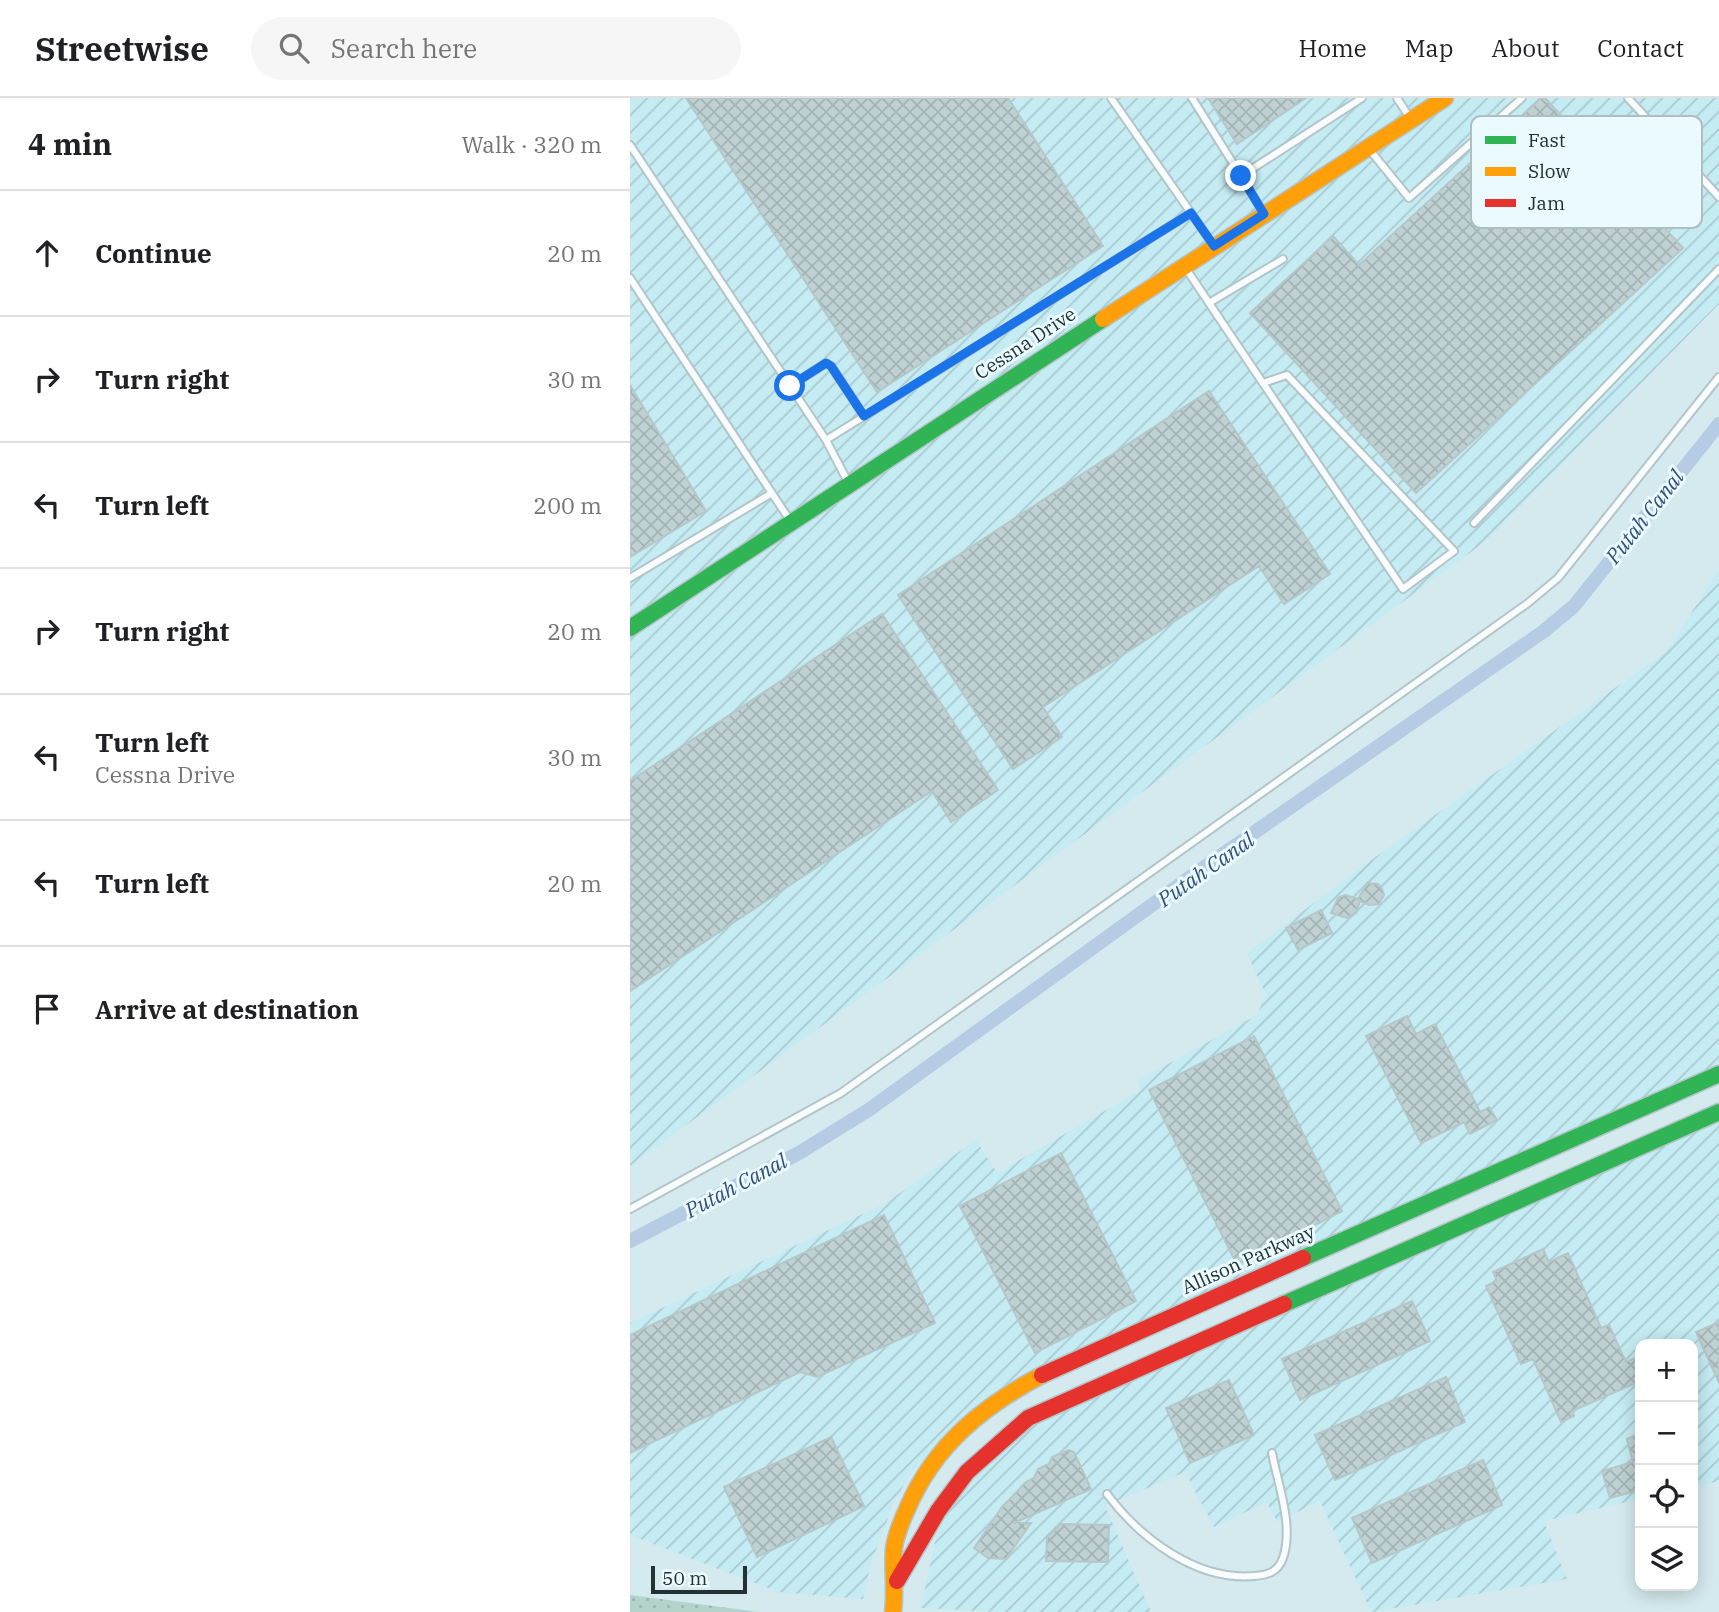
<!DOCTYPE html>
<meta charset="utf-8">
<style>
body{margin:0;font-family:"IBM Plex Serif",serif;background:#f6f6f6;color:#202124}
.controls{position:absolute;right:21px;bottom:21px;display:grid;overflow:hidden;border-radius:14px;box-shadow:0 4px 18px #0003}
.controls button{width:63px;height:63px;display:grid;place-items:center;padding:0;border:0;border-bottom:2px solid #e0e0e0;background:#fff;color:#202124;font:35px sans-serif}
.scale{position:absolute;left:21px;bottom:18px;width:96px;box-sizing:border-box;padding-left:7px;border:4px solid #213134;border-top:0;font-size:19px;line-height:24px;white-space:nowrap;color:#213134;-webkit-text-stroke:5px #eafafe;paint-order:stroke}
.stop{position:absolute;width:21px;height:21px;margin:-16px;border:5px solid #1a73e8;border-radius:50%;background:#fff}
.stop.end{background:#1a73e8;border-color:#fff;box-shadow:0 2px 7px #0008}
.list{margin:0;padding:0;list-style:none}
h2{display:flex;justify-content:space-between;align-items:center;height:91px;margin:0;padding:0 28px;font-size:30px}
h2 small{font-size:23px;font-weight:400;color:#757577}
.list li{display:grid;grid-template-columns:46px 1fr auto;gap:21px;align-items:center;box-sizing:border-box;height:126px;padding:0 28px;border-top:2px solid #e0e0e0}
.list b{display:block;font-size:26px;white-space:nowrap}
.list p{margin:0;font-size:23px;white-space:nowrap;color:#757577}
.list em{font-size:23px;font-style:normal;color:#757577}
.icon{flex:none;width:38px;height:38px;fill:none;stroke:currentColor;stroke-width:2;stroke-linecap:round;stroke-linejoin:round}
.map{position:relative;flex:none;width:1089px;height:1514px;overflow:hidden}
header{display:flex;align-items:center;gap:42px;box-sizing:border-box;height:98px;padding:0 35px;background:#fff;border-bottom:2px solid #e0e0e0}
header strong{font-size:33px}
nav{display:flex;gap:38px;margin-inline-start:auto;font-size:24px}
.search{width:490px;height:63px;background:#f6f6f6;display:flex;align-items:center;gap:18px;box-sizing:border-box;padding:0 24px;border-radius:38px;color:#757577;font-size:26px}
main{display:flex}
aside{flex:1;background:#fff}
.map>svg:first-child{display:block}
.industrial{fill:url(#industrial-furrows)}
.grass{fill:url(#grass-dots)}
.lines{fill:none;stroke-linecap:round;stroke-linejoin:round}
.canal{stroke:#b6cce5;stroke-width:14}
.building{fill:url(#building-cross-hatch);stroke:#b5c7c8;stroke-width:2}
.lane-casing{stroke:#b3c5c9;stroke-width:10}
.fast-casing{stroke:#b3c5c9;stroke-width:19}
.slow-casing{stroke:#b3c5c9;stroke-width:19}
.jam-casing{stroke:#b3c5c9;stroke-width:19}
.lane{stroke:#f9fcfd;stroke-width:6}
.fast{stroke:#30b455;stroke-width:16}
.slow{stroke:#ff9f0a;stroke-width:16}
.jam{stroke:#e5322d;stroke-width:16}
.route{stroke:#1a73e8;stroke-width:9}
.labels{text-anchor:middle;stroke-width:6;stroke-linejoin:round;paint-order:stroke}
.street-label{font-size:19px;fill:#213134;stroke:#eafafe}
.water-label{font-size:21px;font-style:italic;fill:#314e7b;stroke:#eafafe}
.key{fill:#eafafe;stroke:#aebec1;stroke-width:2}
.key-label{font-size:19px;fill:#213134}
</style>
<header>
<strong>Streetwise</strong>
<div class="search"><svg class="icon" aria-label="search" viewBox="0 0 24 24"><circle cx="10" cy="10" r="6"/><path d="M15 15l6 6"/></svg>Search here</div>
<nav><a>Home</a><a>Map</a><a>About</a><a>Contact</a></nav>
</header>
<main>
<aside>
<h2>4 min<small>Walk · 320 m</small></h2>
<ul class="list">
<li><svg class="icon" aria-label="ahead" viewBox="0 0 24 24"><path d="M12 20V5M6 11l6-6 6 6"/></svg><div><b>Continue</b></div><em>20 m</em></li>
<li><svg class="icon" aria-label="right" viewBox="0 0 24 24"><path d="M7 20v-9h11M14 6l5 5-5 5"/></svg><div><b>Turn right</b></div><em>30 m</em></li>
<li><svg class="icon" aria-label="left" viewBox="0 0 24 24"><path d="M17 20v-9H6M10 6l-5 5 5 5"/></svg><div><b>Turn left</b></div><em>200 m</em></li>
<li><svg class="icon" aria-label="right" viewBox="0 0 24 24"><path d="M7 20v-9h11M14 6l5 5-5 5"/></svg><div><b>Turn right</b></div><em>20 m</em></li>
<li><svg class="icon" aria-label="left" viewBox="0 0 24 24"><path d="M17 20v-9H6M10 6l-5 5 5 5"/></svg><div><b>Turn left</b><p>Cessna Drive</p></div><em>30 m</em></li>
<li><svg class="icon" aria-label="left" viewBox="0 0 24 24"><path d="M17 20v-9H6M10 6l-5 5 5 5"/></svg><div><b>Turn left</b></div><em>20 m</em></li>
<li><svg class="icon" aria-label="arrive" viewBox="0 0 24 24"><path d="M6 21V4h12l-3 4 3 4H6"/></svg><div><b>Arrive at destination</b></div></li>
</ul>
</aside>
<div class="map">
<svg width="1089" height="1514" viewBox="0 0 1089 1514">
<defs>
<pattern id="industrial-furrows" width="10" height="10" patternUnits="userSpaceOnUse" patternTransform="scale(1.75)"><rect width="10" height="10" fill="#c5ebf3"/><path d="M-1 1l2-2M0 10L10 0M9 11l2-2" fill="none" stroke="#a9cad1"/></pattern>
<pattern id="grass-dots" width="8" height="8" patternUnits="userSpaceOnUse" patternTransform="scale(1.75)"><rect width="8" height="8" fill="#b4d3cb"/><path d="M2 2h.1M6 6h.1" fill="none" stroke="#9ab6af" stroke-width="1.8" stroke-linecap="round"/></pattern>
<pattern id="building-cross-hatch" width="8" height="8" patternUnits="userSpaceOnUse" patternTransform="scale(1.75)"><rect width="8" height="8" fill="#bfd1d3"/><path d="M0 0l8 8M0 8l8-8" fill="none" stroke="#a4b4b6"/></pattern>
</defs>
<rect width="100%" height="100%" fill="#d4eaef"/>
<!-- industrial -->
<path class="industrial" d="M0 0H1089V206L856 443 0 1068Z
M1089 472V969L396 1274 355 1300 323 1326 279 1378 264 1405 241 1465 233 1501 148 1494 0 1437V1225L254 1106 346 1042 367 1075 511 992 507 983 627 917 636 897 617 855 737 765 1036 554Z
M1089 1019V1383L1063 1389V1246H1010V1401L914 1423 937 1481 741 1514 690 1403 647 1424 637 1404 584 1429 555 1374 475 1408 521 1514H368L291 1510 307 1435 328 1394 388 1333Z"/>
<!-- grass -->
<path class="grass" d="M0 1497 129 1514H131H0Z"/>
<g class="lines">
<!-- canal -->
<path class="canal" d="M0 1143 169 1055 240 1011 566 775 914 533 944 508 1089 326"/>
</g>
<!-- building -->
<path class="building" d="M56 0H378L473 148 247 294Z
M578 0H676L607 46Z
M911 0H915L1053 150 786 395 620 215 703 138 729 167Z
M0 287 76 413 0 459Z
M579 293 700 476 654 506 629 468 413 609 432 639 383 671 268 497Z
M252 516 368 692 321 724 302 693 0 893V683Z
M737 785 748 786 752 791 754 797 749 806 739 807 730 803 726 815 717 820 701 815 708 800 715 797 728 801Z
M691 812 702 835 668 852 656 830Z
M777 918 786 936 805 926 850 1014 859 1009 867 1022 840 1036 834 1024 791 1045 736 938Z
M624 938 712 1113 607 1167 519 992Z
M431 1055 506 1203 405 1255 330 1108Z
M254 1117 305 1225 187 1279 170 1274 0 1355V1237Z
M913 1151 919 1164 938 1155 971 1230 979 1227 996 1264 1010 1258V1283L942 1313 944 1318 931 1324 903 1261 891 1266 856 1188 867 1183 863 1174Z
M782 1203 800 1243 670 1302 652 1261Z
M1089 1224V1285L1066 1234Z
M816 1279 835 1324 705 1382 685 1337Z
M599 1282 624 1337 560 1365 536 1310Z
M1010 1335V1392L980 1400 972 1373 1003 1364 997 1341Z
M201 1339 234 1408 127 1459 94 1389Z
M439 1352 444 1354 461 1391 384 1425H401L376 1461 358 1460 344 1450 372 1409 396 1384 404 1380 408 1371 419 1366 422 1359Z
M853 1362 872 1407 742 1465 722 1420Z
M431 1426 479 1427 478 1464 416 1463 417 1439Z"/>
<g class="lines">
<defs>
<path id="lane" d="M481 0 584 148
M562 0 611 78 732 0
M767 0 780 20
M998 0 1089 99
M0 47 196 342
M739 51 779 100 892 0
M611 78 633 114
M557 172C628 279 701 385 773 491L824 453 657 277 633 285
M0 180 159 421
M579 205 653 161
M160 288 196 265 201 268 234 318
M218 384 196 342 561 115
M844 425 1089 171
M0 480 142 395
M0 1111 211 995 898 505 928 480 1089 279
M477 1396C510 1440 566 1483 624 1478 638 1477 648 1474 653 1460 664 1428 648 1387 642 1355"/>
<path id="fast" d="M0 530 473 221
M673 1160 1089 976
M654 1206 1089 1014"/>
<path id="slow" d="M473 221 815 0
M263 1514C266 1492 262 1469 264 1450 266 1436 272 1422 278 1409 305 1347 353 1308 412 1277"/>
<path id="jam" d="M412 1277 673 1160
M267 1483 308 1413 337 1374 398 1320 654 1206"/>
</defs>
<!-- lane casing -->
<use href="#lane" class="lane-casing"/>
<!-- fast casing -->
<use href="#fast" class="fast-casing"/>
<!-- slow casing -->
<use href="#slow" class="slow-casing"/>
<!-- jam casing -->
<use href="#jam" class="jam-casing"/>
<!-- lane -->
<use href="#lane" class="lane"/>
<!-- fast -->
<use href="#fast" class="fast"/>
<!-- slow -->
<use href="#slow" class="slow"/>
<!-- jam -->
<use href="#jam" class="jam"/>
</g>
<g class="lines">
<!-- route -->
<path class="route" d="M160 288 196 265 201 268 234 318 561 115 584 148 634 116 611 78"/>
</g>
<g class="labels">
<!-- street labels -->
<g class="street-label">
<text transform="translate(395 245) rotate(-33)" y="7">Cessna Drive</text>
<text transform="translate(618 1161) rotate(-24)" y="7">Allison Parkway</text>
</g>
<!-- water labels -->
<g class="water-label">
<text transform="translate(1015 419) rotate(-52)" y="7">Putah Canal</text>
<text transform="translate(576 772) rotate(-35)" y="7">Putah Canal</text>
<text transform="translate(106 1088) rotate(-28)" y="7">Putah Canal</text>
</g>
</g>
<!-- legend -->
<rect x="841" y="18" width="231" height="112" rx="10" class="key"/>
<rect x="855" y="38" width="31" height="8" fill="#30b455"/>
<rect x="855" y="69" width="31" height="9" fill="#ff9f0a"/>
<rect x="855" y="101" width="31" height="8" fill="#e5322d"/>
<g class="key-label">
<text x="898" y="49">Fast</text>
<text x="898" y="80">Slow</text>
<text x="898" y="112">Jam</text>
</g>
</svg>
<div class="controls">
<button>+</button>
<button>−</button>
<button><svg class="icon" aria-label="locate" viewBox="0 0 24 24"><circle cx="12" cy="12" r="6"/><path d="M12 2v4M12 18v4M2 12h4M18 12h4"/></svg></button>
<button><svg class="icon" aria-label="layers" viewBox="0 0 24 24"><path d="M12 4l9 5-9 5-9-5zM3 14l9 5 9-5"/></svg></button>
</div>
<div class="scale">50 m</div>
<div class="stop" style="left:160px;top:288px"></div>
<div class="stop end" style="left:611px;top:78px"></div>
</div>
</main>
